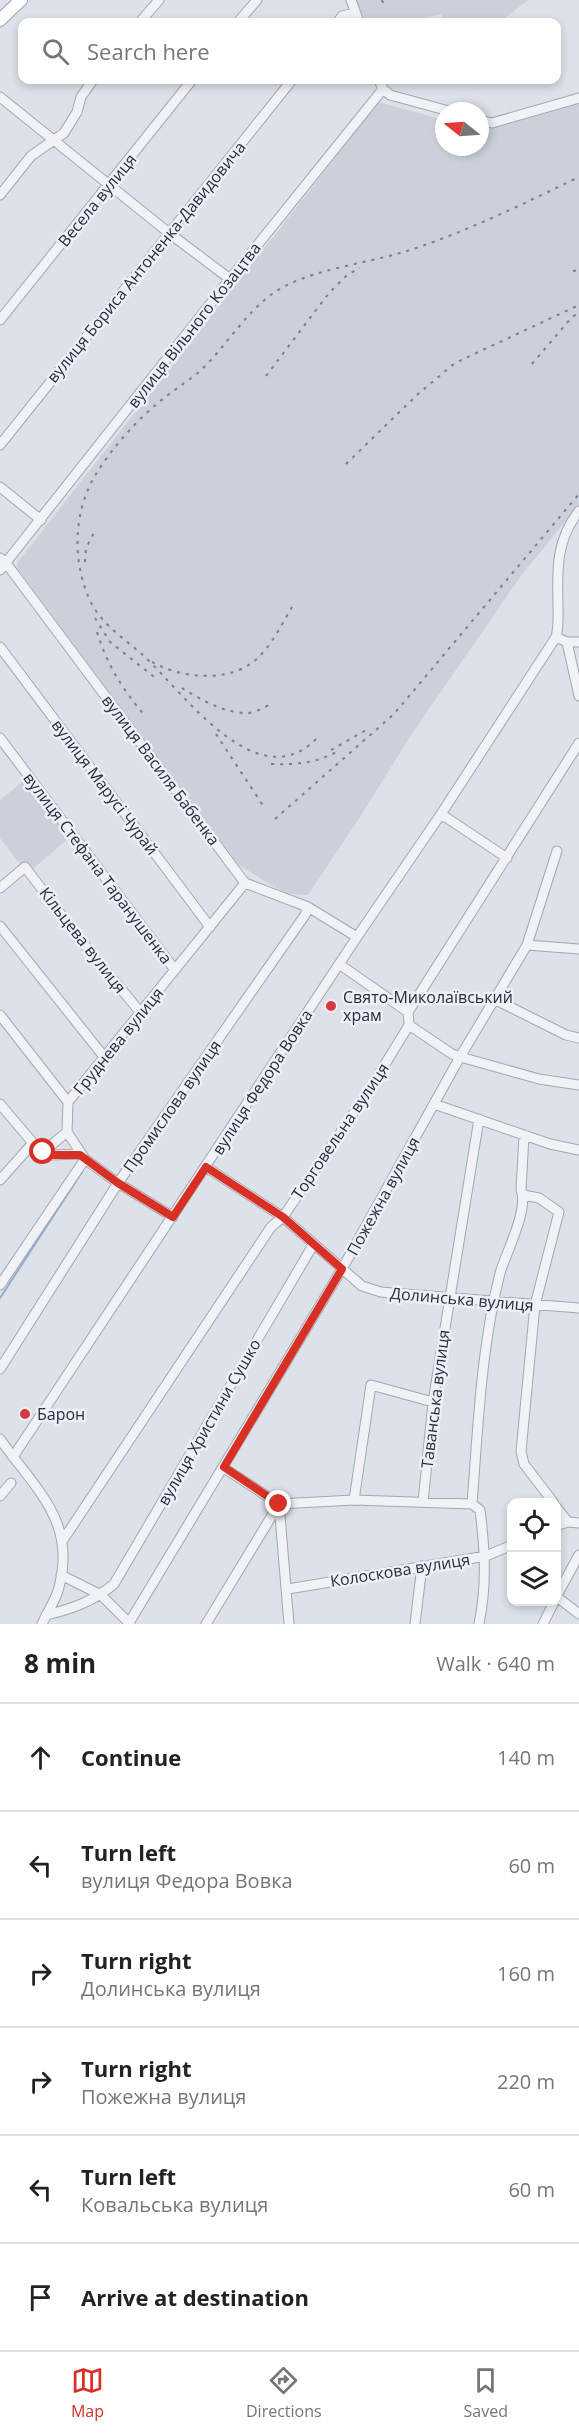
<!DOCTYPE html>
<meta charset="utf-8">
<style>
body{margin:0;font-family:"Open Sans",sans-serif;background:#f2f2f2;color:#222}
.controls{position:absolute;right:18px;bottom:18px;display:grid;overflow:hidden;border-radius:12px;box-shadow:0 3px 9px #0003}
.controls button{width:54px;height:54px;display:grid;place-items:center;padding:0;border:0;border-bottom:2px solid #e0e0e0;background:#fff;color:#222;font:30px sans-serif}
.compass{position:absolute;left:435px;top:102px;width:54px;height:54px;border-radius:50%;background:#fff;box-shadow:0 3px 9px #0003;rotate:287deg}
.stop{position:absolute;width:18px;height:18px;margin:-14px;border:4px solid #d93025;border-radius:50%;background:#fff}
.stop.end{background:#d93025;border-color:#fff;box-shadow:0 2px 6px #0008}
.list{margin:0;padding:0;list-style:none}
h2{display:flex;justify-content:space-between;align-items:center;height:78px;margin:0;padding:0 24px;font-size:26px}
h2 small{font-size:20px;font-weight:400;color:#767676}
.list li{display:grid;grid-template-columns:39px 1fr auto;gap:18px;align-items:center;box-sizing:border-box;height:108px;padding:0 24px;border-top:2px solid #e0e0e0}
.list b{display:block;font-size:22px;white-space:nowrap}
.list p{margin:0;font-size:20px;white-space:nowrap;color:#767676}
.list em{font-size:20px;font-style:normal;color:#767676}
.icon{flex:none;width:33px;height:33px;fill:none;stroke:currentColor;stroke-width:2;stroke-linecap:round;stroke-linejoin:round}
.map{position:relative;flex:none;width:579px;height:1624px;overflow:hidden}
.search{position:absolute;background:#fff;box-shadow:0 3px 9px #0003;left:18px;right:18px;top:18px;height:66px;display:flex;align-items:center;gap:15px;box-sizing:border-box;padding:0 21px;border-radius:12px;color:#767676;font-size:22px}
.sheet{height:726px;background:#fff}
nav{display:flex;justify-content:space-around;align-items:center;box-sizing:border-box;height:84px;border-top:2px solid #e0e0e0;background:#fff;font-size:16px;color:#767676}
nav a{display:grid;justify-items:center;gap:3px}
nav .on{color:#d93025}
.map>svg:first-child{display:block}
.built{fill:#cbd0da}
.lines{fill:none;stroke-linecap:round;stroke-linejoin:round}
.stream{stroke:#95accb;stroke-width:2}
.minor-casing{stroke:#a2a7b2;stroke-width:11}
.major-casing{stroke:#9ca4b5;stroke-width:14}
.minor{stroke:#f0f2f6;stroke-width:9}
.major{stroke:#fff;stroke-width:12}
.rail{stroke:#767f93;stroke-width:2;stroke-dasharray:3 6;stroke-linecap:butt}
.route{stroke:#d93025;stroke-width:8}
.poi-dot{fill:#d83844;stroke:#edf0f6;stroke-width:2}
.labels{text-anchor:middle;stroke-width:5;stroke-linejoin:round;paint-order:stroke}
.street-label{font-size:16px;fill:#252d40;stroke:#edf0f6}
.poi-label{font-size:16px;fill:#252d40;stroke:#edf0f6;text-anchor:start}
</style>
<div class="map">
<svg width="579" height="1624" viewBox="0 0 579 1624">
<rect width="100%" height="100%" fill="#dde1e8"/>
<!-- built -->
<path class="built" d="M355 0H528L500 22H444L441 14 412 22H362Z
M379 102 444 120V147H480V126H501L579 103V505L523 573 411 735 360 817 308 895 290 894 272 886 238 864 17 568V563Z
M25 780 69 838 33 869 26 862 21 866 0 838V800Z"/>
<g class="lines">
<!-- stream -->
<path class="stream" d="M0 1298 82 1172"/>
<defs>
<path id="minor" d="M351 0 359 22
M140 22 159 0
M238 22 257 0
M338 22 342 16 355 13
M383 89 390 95 449 111
M0 97 169 233 230 279
M480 120 492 123 579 98
M0 195 31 156 64 133 77 112 81 97 93 80
M0 320 192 80
M0 445 292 80
M0 487 41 520
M0 558 6 563 245 883 308 907 357 937
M0 570 230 279 383 89 379 80
M556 637 567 642 579 696
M567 642H579
M0 647 210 927
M0 738 175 970
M441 814 507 858
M0 888 25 867 82 942 141 1013
M0 926 105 1058
M527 945 579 949
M339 964 408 1012
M494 999 566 1035 579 1038
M0 1015 68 1102
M409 1025 452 1054 464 1058 539 1079 579 1085
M0 1104 33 1143
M434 1104 550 1144 579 1150
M67 1132 85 1159 118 1183 173 1217
M43 1152 52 1155 80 1154
M206 1167 283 1217 362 1286 381 1292 579 1308
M0 1180 33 1143 43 1152 67 1132 68 1102 245 883
M523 1195 539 1198 559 1212 535 1305 521 1451 524 1464 553 1502
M0 1285 85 1159
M0 1369 118 1183 305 915 308 907
M0 1439C36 1490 78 1522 58 1591 54 1602 47 1613 42 1624
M13 1457 357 937 441 814 556 637C559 626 558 616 558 605 557 570 556 540 579 511
M224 1468 279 1504 354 1500 472 1504
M0 1496 11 1483
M354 1500 371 1385 433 1402
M423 1502 433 1402 479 1119
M279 1504 289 1624
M472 1504C478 1427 481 1348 500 1273 506 1253 529 1209 521 1190L524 1135
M472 1504 480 1510C485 1550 487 1584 479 1624
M556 1507 568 1522
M556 1526 568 1522 579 1523
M63 1540 271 1227 283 1217 368 1092 409 1025 408 1012 579 743
M61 1575 101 1595 130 1624
M288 1589 486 1556 512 1545
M556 1597 579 1555
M557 1597 579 1614
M46 1615C72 1609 94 1601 114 1584L313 1245
M129 1623 342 1269 460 1057 527 945 557 851
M206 1624 279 1504
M415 1624 422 1566
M543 1624 554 1602"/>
<path id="major" d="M0 20 21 0"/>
</defs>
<!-- minor casing -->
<use href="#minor" class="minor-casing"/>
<!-- major casing -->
<use href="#major" class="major-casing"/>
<!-- minor -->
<use href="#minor" class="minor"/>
<!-- major -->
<use href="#major" class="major"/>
<!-- rail -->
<path class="rail" d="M382 0 384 6
M573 271 579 270
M532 364 572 317 579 313
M266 376 329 293 347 275 360 268
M346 464 418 394 455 363 579 305
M85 562 86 548 96 529
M95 618 110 642 158 680
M97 632C108 667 122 688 145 716
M152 662C179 677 220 682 247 666 268 654 280 627 292 607
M182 688C201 700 226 714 249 713 256 712 265 707 271 704
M216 734 264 807
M316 739C258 798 185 695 146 658 126 639 99 624 88 596 72 557 74 510 96 474 112 448 136 421 159 402 172 391 187 382 200 371 229 344 249 305 285 286 321 268 368 263 407 251 466 232 523 204 579 177
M331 750 368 729
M271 764C296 765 318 763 340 750
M275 819 394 714 579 494"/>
</g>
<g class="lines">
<!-- route -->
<path class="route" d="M43 1152 52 1155H80L118 1183 173 1217 206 1167 283 1217 342 1269 224 1467 279 1504"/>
</g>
<!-- markers -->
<g class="poi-dot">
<circle cx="331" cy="1006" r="6"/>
<circle cx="25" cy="1414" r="6"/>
</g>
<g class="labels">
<!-- street labels -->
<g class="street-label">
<text transform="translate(97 200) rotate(-51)" y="6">Весела вулиця</text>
<text transform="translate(146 262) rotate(-51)" y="6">вулиця Бориса Антоненка-Давидовича</text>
<text transform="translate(194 325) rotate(-52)" y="6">вулиця Вільного Козацтва</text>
<text transform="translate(161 770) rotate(53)" y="6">вулиця Василя Бабенка</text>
<text transform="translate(105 787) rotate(53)" y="6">вулиця Марусі Чурай</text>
<text transform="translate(98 868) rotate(53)" y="6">вулиця Стефана Таранушенка</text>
<text transform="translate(83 940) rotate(52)" y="6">Кільцева вулиця</text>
<text transform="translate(118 1041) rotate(-51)" y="6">Груднева вулиця</text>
<text transform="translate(262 1082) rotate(-57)" y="6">вулиця Федора Вовка</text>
<text transform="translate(172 1106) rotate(-55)" y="6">Промислова вулиця</text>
<text transform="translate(340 1131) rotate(-56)" y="6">Торговельна вулиця</text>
<text transform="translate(383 1196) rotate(-61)" y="6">Пожежна вулиця</text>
<text transform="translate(462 1299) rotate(5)" y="6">Долинська вулиця</text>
<text transform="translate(435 1399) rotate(-83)" y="6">Таванська вулиця</text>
<text transform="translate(209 1422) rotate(-60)" y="6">вулиця Христини Сушко</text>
<text transform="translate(400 1570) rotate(-9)" y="6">Колоскова вулиця</text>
</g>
<!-- poi labels -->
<g class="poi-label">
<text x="343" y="1003">Свято-Миколаївський<tspan x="343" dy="18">храм</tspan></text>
<text x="37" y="1420">Барон</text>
</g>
</g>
</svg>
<div class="controls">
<button><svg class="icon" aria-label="locate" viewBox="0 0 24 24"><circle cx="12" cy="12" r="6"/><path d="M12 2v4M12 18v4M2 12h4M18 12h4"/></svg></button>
<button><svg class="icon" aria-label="layers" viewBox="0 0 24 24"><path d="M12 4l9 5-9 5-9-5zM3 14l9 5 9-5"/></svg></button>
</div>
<svg class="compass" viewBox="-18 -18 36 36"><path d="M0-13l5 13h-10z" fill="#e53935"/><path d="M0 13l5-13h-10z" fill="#767676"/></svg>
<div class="stop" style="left:43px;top:1152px"></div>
<div class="stop end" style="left:279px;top:1504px"></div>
<div class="search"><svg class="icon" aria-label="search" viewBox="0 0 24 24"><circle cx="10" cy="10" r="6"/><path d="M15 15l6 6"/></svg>Search here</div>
</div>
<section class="sheet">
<h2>8 min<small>Walk · 640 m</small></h2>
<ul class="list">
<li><svg class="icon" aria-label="ahead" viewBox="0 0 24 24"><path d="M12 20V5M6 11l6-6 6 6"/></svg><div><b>Continue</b></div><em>140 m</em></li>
<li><svg class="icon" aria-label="left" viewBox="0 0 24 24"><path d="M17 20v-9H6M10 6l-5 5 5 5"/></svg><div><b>Turn left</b><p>вулиця Федора Вовка</p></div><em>60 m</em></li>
<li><svg class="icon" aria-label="right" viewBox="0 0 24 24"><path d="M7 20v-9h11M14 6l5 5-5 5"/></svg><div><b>Turn right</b><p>Долинська вулиця</p></div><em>160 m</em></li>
<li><svg class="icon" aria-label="right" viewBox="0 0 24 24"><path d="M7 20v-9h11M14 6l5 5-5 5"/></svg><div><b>Turn right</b><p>Пожежна вулиця</p></div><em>220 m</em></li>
<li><svg class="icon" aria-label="left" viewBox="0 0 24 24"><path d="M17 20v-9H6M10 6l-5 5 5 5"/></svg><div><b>Turn left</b><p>Ковальська вулиця</p></div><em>60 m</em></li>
<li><svg class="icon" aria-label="arrive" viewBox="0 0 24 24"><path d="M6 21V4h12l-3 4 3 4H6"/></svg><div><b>Arrive at destination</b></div></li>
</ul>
</section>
<nav>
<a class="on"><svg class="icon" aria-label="map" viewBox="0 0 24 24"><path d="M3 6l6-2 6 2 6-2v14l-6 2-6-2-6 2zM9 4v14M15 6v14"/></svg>Map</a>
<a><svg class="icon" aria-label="directions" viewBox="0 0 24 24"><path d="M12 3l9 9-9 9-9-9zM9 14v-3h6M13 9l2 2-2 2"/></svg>Directions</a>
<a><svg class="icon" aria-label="saved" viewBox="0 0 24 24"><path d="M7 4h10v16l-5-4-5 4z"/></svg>Saved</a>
</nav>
